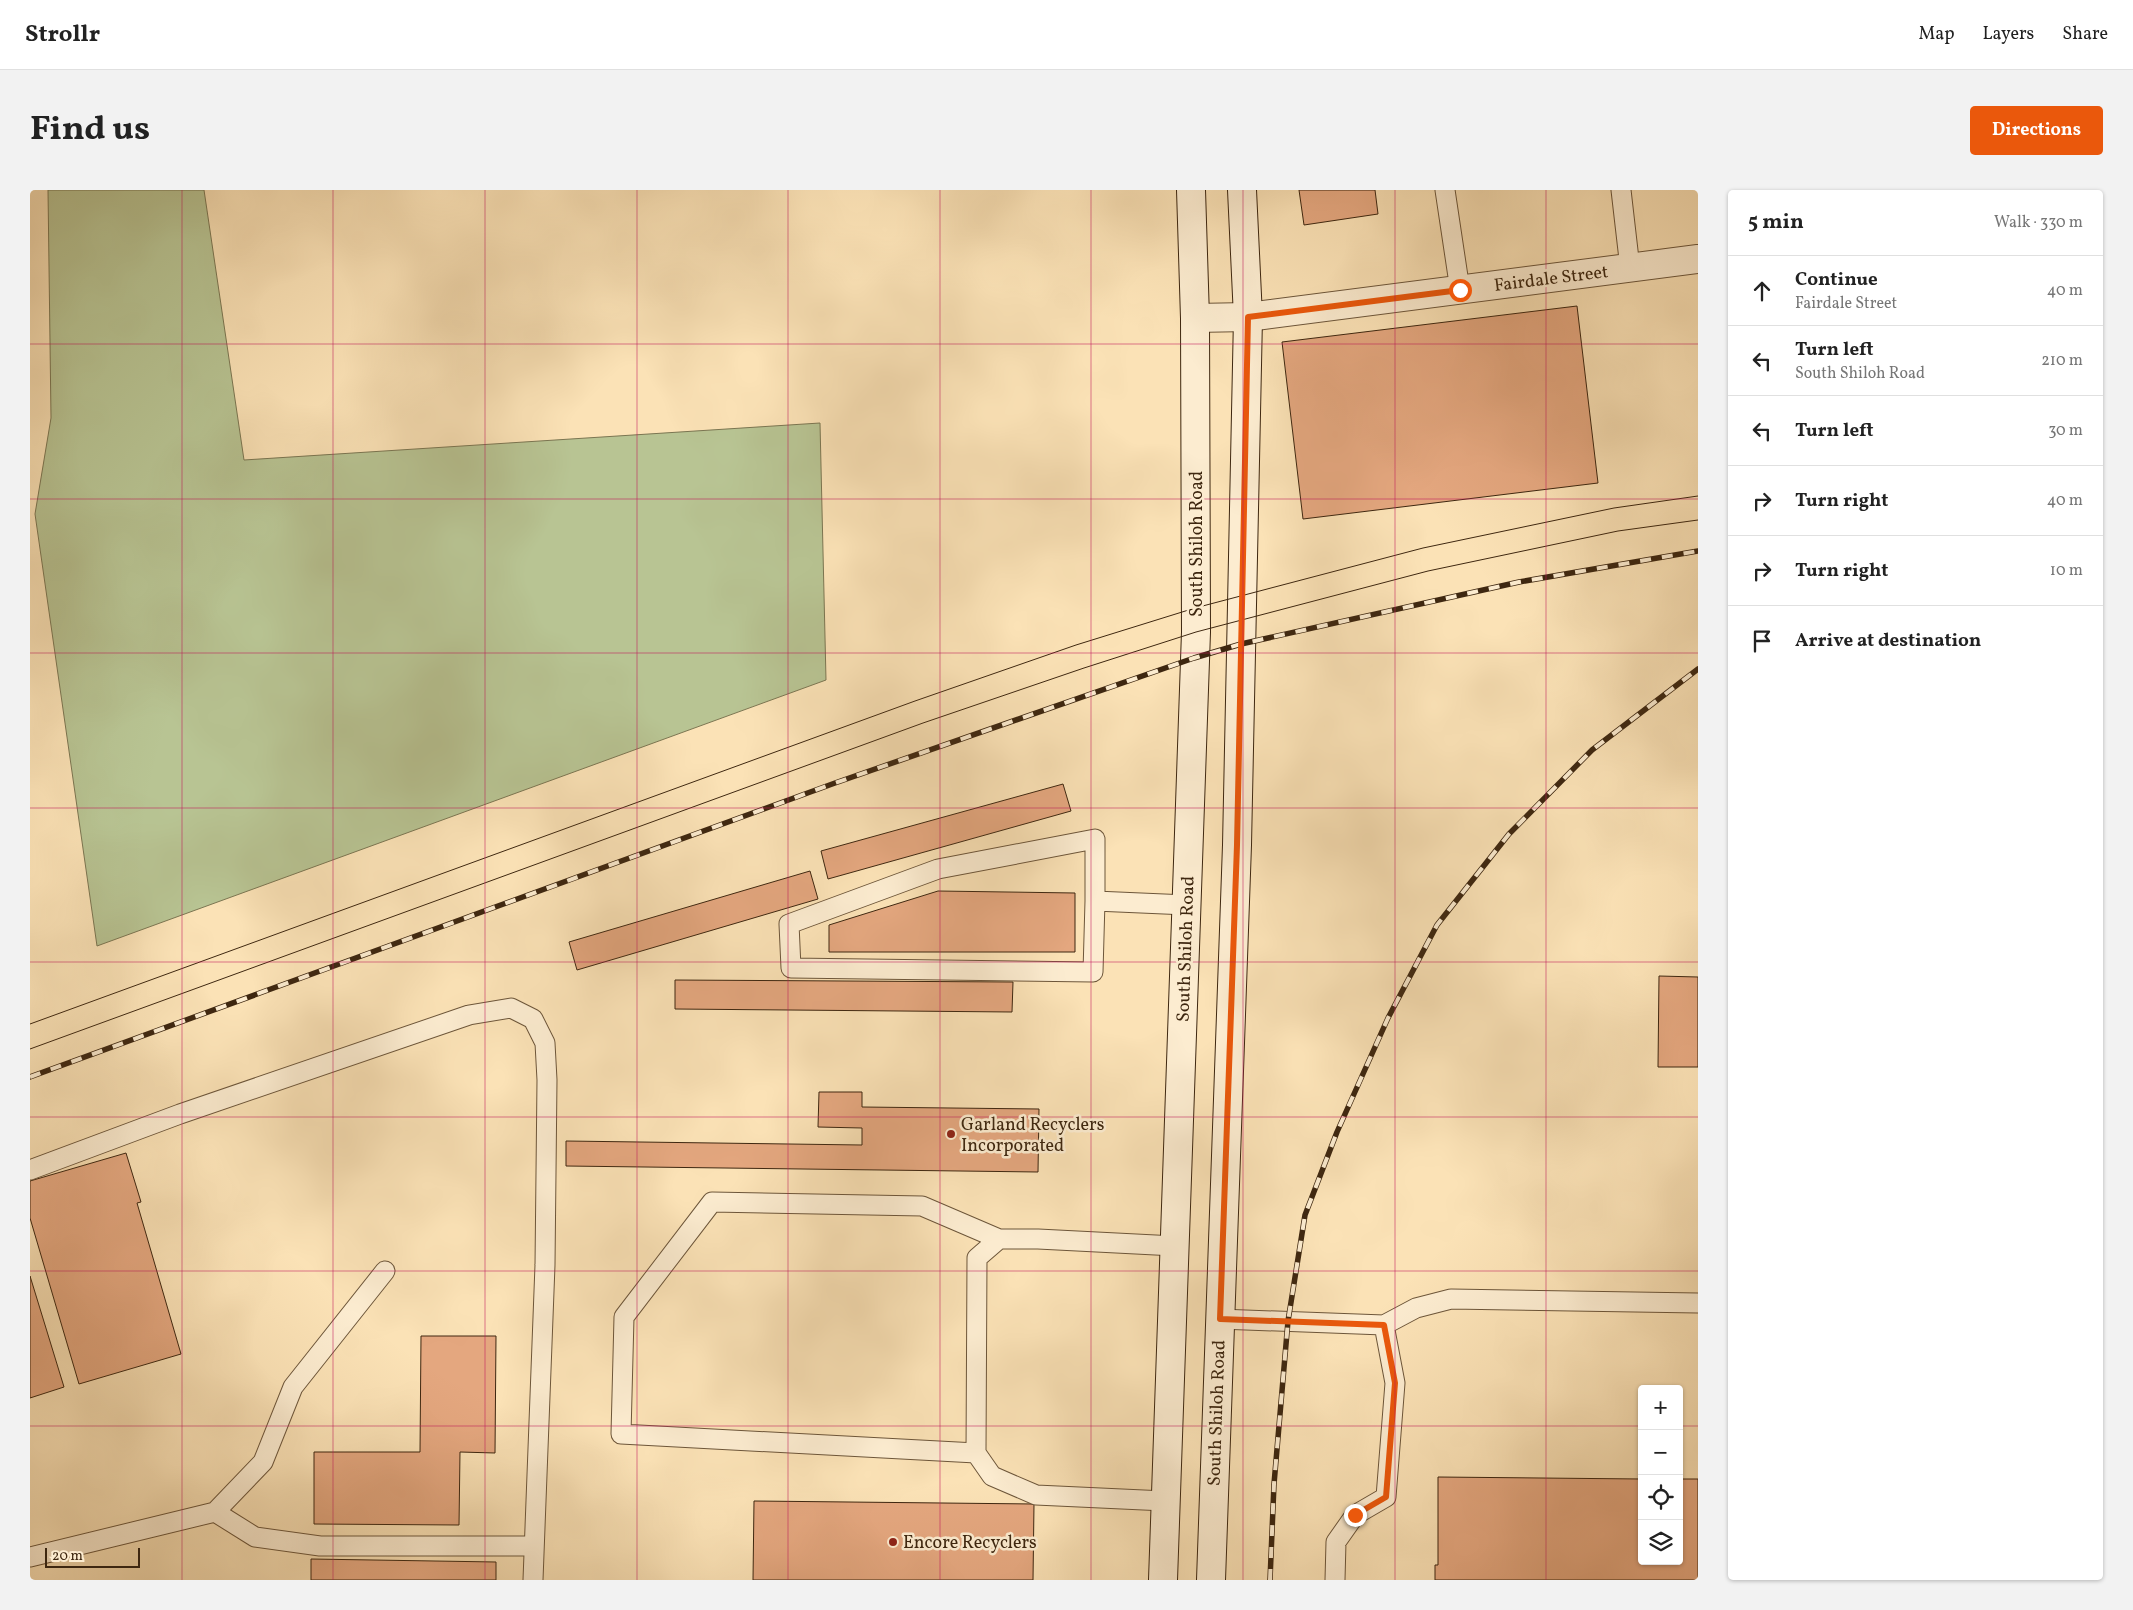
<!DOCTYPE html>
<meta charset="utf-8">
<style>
body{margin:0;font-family:Vollkorn,serif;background:#f2f2f2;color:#222}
.controls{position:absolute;right:15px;bottom:15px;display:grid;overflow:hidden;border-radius:5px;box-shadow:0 1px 4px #0004}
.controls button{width:45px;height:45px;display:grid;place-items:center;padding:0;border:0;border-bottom:1px solid #e0e0e0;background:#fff;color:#222;font:25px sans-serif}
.scale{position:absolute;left:15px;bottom:12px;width:95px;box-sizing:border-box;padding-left:5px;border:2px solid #3e2710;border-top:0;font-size:14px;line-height:18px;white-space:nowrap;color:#3e2710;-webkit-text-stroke:4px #fcecd0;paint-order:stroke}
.stop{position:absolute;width:15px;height:15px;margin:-11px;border:4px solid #ea580c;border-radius:50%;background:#fff}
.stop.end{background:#ea580c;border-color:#fff;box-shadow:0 1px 5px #0008}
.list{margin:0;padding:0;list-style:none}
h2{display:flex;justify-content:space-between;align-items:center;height:65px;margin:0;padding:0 20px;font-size:21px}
h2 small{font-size:16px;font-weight:400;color:#767676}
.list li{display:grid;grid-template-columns:32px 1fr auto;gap:15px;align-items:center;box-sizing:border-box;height:70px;padding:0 20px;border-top:1px solid #e0e0e0}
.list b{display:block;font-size:19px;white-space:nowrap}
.list p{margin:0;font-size:16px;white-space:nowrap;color:#767676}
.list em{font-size:16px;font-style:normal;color:#767676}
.icon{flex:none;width:28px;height:28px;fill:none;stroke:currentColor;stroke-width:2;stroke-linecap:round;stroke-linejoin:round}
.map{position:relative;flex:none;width:1668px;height:1390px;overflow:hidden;border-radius:5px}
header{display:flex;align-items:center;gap:30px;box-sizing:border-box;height:70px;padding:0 25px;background:#fff;border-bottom:1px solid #e0e0e0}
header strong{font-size:24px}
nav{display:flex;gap:28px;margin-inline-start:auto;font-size:18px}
.intro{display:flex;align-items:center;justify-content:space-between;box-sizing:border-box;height:120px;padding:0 30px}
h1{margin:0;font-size:35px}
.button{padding:12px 22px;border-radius:5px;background:#ea580c;color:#fff;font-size:18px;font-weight:700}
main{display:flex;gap:30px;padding:0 30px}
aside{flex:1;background:#fff;border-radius:5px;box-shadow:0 1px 4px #0004}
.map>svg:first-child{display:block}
.green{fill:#b8c493;stroke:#7b7652}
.building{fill:#e4a77f;stroke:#3e2710}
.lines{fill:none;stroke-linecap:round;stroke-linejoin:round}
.lane-casing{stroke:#6d563a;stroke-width:21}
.street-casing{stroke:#6d563a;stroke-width:30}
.secondary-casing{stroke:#3e2710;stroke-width:30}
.lane{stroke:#fcecd0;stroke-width:19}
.street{stroke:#fcecd0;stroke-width:28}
.secondary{stroke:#fcecd0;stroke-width:28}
.tram{stroke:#3e2710;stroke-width:1}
.rail-casing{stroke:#3e2710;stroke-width:5.5}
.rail{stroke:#fcecd0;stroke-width:4;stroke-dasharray:11;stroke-linecap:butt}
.route{stroke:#ea580c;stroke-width:6}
.grid{fill:none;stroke:#c2185b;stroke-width:1;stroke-opacity:0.55}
.poi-dot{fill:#8f2418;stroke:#fcecd0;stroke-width:2}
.labels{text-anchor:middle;stroke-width:5;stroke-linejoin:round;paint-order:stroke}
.street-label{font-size:18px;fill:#3e2710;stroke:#fcecd0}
.poi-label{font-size:18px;fill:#3e2710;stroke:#fcecd0;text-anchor:start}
</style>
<header>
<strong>Strollr</strong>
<nav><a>Map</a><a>Layers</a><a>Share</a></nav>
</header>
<div class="intro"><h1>Find us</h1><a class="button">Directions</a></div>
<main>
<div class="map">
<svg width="1668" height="1390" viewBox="0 0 1668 1390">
<rect width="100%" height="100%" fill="#fbe2b6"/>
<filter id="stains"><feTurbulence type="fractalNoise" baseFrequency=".004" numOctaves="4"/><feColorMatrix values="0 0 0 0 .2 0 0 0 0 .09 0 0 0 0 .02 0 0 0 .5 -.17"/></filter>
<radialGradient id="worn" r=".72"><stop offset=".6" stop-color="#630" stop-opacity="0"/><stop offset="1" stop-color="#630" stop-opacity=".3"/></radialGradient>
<!-- green -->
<path class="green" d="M18 0H174L214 270 790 233 796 490 67 756 5 324 21 228Z"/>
<!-- building -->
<path class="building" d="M1269 0H1345L1348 24 1274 35Z
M1547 116 1568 293 1273 329 1252 152Z
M1033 594 1041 621 798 689 791 661Z
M780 681 788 709 547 780 539 752Z
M908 701 1045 703V762H799V735Z
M1629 786 1668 787V877H1628Z
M645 790 983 792 982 822 645 819Z
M789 902H832V917L1009 919 1008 982 536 976V951L832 955V938L788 937Z
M96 963 111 1012 107 1013 151 1164 49 1194 0 1028V991Z
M0 1086 34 1197 0 1208Z
M391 1146H466L465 1263 430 1262 429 1335 284 1334V1262H390Z
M1408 1287 1612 1289V1371H1649V1289H1668V1390H1405V1375H1408Z
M724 1311 1004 1314 1003 1390H723Z
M281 1369 466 1372V1390H281Z"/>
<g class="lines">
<defs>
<path id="lane" d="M1415 0 1430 100
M1591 0 1600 78
M1065 711 1063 782 761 778 759 734 908 679 1065 649V711L1157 715
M0 980 150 924 439 825 481 818 503 829 515 853 517 890 515 1075 503 1390
M1189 1129 1354 1135 1386 1118 1421 1109 1668 1113
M946 1263 591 1244 594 1127 682 1012 892 1016 969 1049
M1135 1311 1006 1305 962 1286 946 1263 947 1068 969 1049H1008L1145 1056
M185 1322 225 1347 290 1356H504
M0 1367 185 1322 233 1272 263 1197 355 1081
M1305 1390 1306 1352 1325 1325 1356 1307 1365 1193 1354 1135"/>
<path id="street" d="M1165 128 1218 127 1668 69"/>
<path id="secondary" d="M1133 1390 1166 442 1165 128 1161 0
M1181 1390 1207 655 1218 127 1212 0"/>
</defs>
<!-- lane casing -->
<use href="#lane" class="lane-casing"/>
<!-- street casing -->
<use href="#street" class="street-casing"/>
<!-- secondary casing -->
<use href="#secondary" class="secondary-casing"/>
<!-- lane -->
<use href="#lane" class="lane"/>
<!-- street -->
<use href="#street" class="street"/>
<!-- secondary -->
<use href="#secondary" class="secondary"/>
<!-- tram -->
<path class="tram" d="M0 834 885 511 1046 455 1165 418 1393 358 1584 318 1668 306
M0 859 893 533 1054 478 1166 442 1398 381 1588 341 1668 330"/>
<defs>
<path id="rail" d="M0 887 805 593 1164 468 1211 454 1489 392 1668 361
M1240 1390 1244 1294 1258 1131 1275 1025 1307 942 1358 828 1407 735 1479 644 1562 560 1668 479"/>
</defs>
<!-- rail casing -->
<use href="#rail" class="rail-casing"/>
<!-- rail -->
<use href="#rail" class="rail"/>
</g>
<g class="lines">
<!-- route -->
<path class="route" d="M1325 1325 1356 1307 1365 1193 1354 1135 1190 1129 1207 655 1218 127 1430 100"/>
</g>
<!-- grid -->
<path class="grid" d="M152 0V1390M303 0V1390M455 0V1390M607 0V1390M758 0V1390M910 0V1390M1061 0V1390M1213 0V1390M1365 0V1390M1516 0V1390M0 154H1668M0 309H1668M0 463H1668M0 618H1668M0 772H1668M0 927H1668M0 1081H1668M0 1236H1612M1649 1236H1668"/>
<!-- markers -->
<g class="poi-dot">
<circle cx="921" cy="944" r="5"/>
<circle cx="863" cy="1352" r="5"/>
</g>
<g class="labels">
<!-- street labels -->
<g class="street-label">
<text transform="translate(1521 88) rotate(-7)" y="6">Fairdale Street</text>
<text transform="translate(1166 354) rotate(-90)" y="6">South Shiloh Road</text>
<text transform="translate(1155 759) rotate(-88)" y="6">South Shiloh Road</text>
<text transform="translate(1186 1223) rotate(-88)" y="6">South Shiloh Road</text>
</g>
<!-- poi labels -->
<g class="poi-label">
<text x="931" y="940">Garland Recyclers<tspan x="931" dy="21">Incorporated</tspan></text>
<text x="873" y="1358">Encore Recyclers</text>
</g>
</g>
<rect width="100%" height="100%" filter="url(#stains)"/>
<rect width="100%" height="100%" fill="url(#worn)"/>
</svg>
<div class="controls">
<button>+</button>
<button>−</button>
<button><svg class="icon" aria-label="locate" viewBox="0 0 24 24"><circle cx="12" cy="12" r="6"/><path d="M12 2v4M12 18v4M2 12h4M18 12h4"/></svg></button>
<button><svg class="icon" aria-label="layers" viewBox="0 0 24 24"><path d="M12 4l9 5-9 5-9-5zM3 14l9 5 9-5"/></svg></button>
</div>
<div class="scale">20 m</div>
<div class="stop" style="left:1430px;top:100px"></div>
<div class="stop end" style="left:1325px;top:1325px"></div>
</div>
<aside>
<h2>5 min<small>Walk · 330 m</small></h2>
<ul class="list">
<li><svg class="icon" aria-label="ahead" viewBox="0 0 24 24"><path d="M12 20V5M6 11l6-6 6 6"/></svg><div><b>Continue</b><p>Fairdale Street</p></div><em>40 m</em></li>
<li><svg class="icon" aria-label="left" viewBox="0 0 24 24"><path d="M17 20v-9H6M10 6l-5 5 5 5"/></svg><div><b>Turn left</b><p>South Shiloh Road</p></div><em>210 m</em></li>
<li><svg class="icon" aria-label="left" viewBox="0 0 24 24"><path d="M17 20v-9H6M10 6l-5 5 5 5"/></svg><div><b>Turn left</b></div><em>30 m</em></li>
<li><svg class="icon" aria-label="right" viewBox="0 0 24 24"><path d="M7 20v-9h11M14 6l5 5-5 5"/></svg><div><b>Turn right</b></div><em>40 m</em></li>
<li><svg class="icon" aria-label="right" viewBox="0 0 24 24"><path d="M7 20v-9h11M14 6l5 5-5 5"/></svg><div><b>Turn right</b></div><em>10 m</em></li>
<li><svg class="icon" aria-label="arrive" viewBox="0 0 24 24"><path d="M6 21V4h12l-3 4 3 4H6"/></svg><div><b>Arrive at destination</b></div></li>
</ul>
</aside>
</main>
